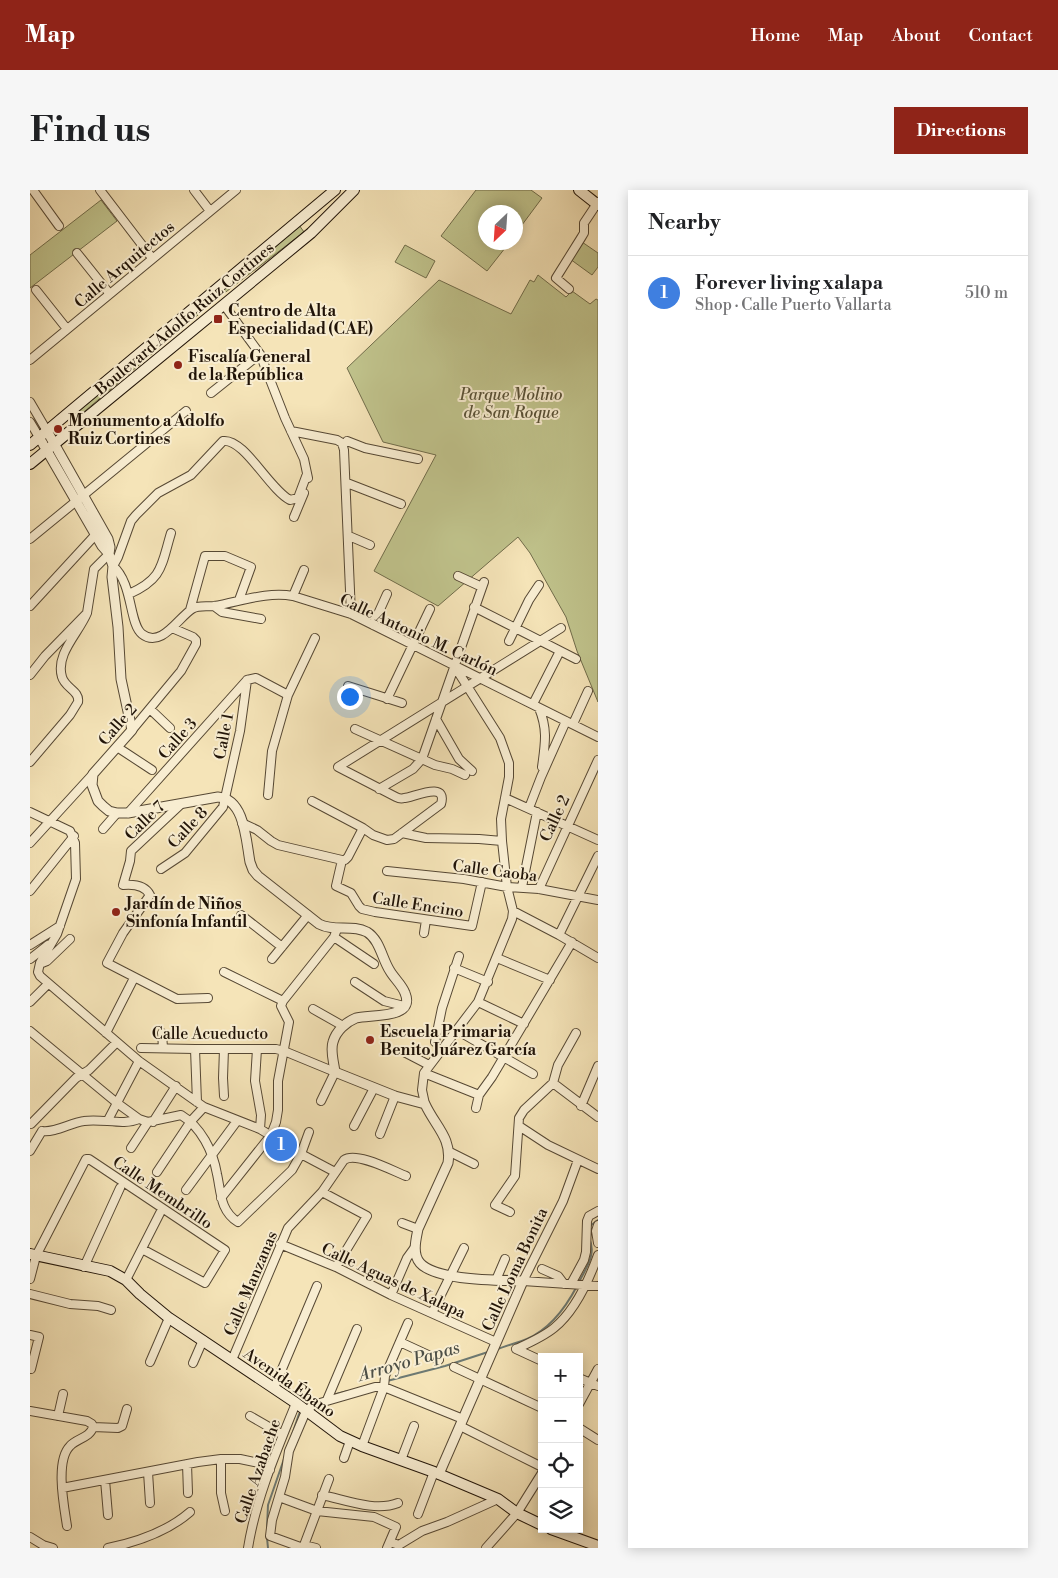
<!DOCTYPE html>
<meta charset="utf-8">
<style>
body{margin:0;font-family:"Libre Bodoni",serif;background:#f6f6f6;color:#202124}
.controls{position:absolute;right:15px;bottom:15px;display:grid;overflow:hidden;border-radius:0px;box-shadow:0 2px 12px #0003}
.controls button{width:45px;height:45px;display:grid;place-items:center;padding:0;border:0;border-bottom:1px solid #e0e0e0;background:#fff;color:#202124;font:25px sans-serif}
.compass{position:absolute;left:448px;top:15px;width:45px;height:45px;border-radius:50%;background:#fff;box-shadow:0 2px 12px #0003;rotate:205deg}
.you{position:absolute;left:319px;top:506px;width:18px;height:18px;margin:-12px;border:4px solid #fff;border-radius:50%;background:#1a73e8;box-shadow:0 0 0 8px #1a73e833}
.badge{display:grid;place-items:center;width:32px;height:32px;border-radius:50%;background:#8f2418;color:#fff;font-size:16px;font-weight:700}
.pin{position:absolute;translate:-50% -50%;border:2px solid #fff;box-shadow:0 1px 5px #0006}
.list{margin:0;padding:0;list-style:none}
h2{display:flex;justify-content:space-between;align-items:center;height:65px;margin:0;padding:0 20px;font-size:21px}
h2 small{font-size:16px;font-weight:400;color:#757577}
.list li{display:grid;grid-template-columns:32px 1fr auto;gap:15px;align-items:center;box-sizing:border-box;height:75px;padding:0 20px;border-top:1px solid #e0e0e0}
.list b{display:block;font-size:19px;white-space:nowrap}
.list p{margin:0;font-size:16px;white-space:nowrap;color:#757577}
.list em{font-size:16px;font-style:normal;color:#757577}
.icon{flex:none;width:28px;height:28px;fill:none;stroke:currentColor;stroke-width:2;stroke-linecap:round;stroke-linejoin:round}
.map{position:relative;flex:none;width:568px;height:1358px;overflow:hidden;border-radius:0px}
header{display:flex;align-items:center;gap:30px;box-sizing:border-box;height:70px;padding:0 25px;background:#8f2418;color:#fff}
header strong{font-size:24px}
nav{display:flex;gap:28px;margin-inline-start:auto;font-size:18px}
.intro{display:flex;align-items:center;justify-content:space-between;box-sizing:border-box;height:120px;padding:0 30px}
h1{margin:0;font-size:35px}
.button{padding:12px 22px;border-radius:0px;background:#8f2418;color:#fff;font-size:18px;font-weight:700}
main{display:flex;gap:30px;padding:0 30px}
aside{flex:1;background:#fff;border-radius:0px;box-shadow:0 2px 12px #0003}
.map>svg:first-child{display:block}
.green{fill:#c0c38c;stroke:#706c4a}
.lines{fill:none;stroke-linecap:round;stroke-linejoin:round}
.stream{stroke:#6d7972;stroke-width:2}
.minor-casing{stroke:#564834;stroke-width:10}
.tertiary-casing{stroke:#564834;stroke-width:11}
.secondary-casing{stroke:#211408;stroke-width:12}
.minor{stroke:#f8edd1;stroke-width:8}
.tertiary{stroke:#f8edd1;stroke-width:9}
.secondary{stroke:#f8edd1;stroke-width:10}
.poi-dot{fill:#8f2418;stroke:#f8edd1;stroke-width:2}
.labels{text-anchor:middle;stroke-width:4;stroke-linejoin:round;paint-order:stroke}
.street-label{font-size:16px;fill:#211408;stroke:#f8edd1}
.poi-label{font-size:16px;font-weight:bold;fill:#211408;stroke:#f8edd1;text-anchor:start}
.park-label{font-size:16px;font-style:italic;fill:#595136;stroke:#f8edd1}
.water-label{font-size:18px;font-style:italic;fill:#4d4f46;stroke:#f8edd1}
</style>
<header>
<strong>Map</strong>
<nav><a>Home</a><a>Map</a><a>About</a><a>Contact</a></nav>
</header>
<div class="intro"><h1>Find us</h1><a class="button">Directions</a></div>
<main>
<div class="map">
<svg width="568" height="1358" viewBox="0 0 568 1358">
<rect width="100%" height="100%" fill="#f5e4b8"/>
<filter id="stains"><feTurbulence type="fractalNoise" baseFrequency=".004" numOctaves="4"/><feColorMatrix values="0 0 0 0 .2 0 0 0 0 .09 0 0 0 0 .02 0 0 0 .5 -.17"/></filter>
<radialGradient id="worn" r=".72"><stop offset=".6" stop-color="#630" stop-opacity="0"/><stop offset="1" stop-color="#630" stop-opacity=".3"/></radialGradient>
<!-- green -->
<path class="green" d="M446 0H501L512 8 486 43V22H456V52L479 53 457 81 411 46Z
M71 10 87 31 0 98V65Z
M269 35 274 42 188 108 42 232 38 226Z
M552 52 568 63V77L562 85 540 69Z
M375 55 405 71 396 88 365 72Z
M508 85 536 107 542 101 560 114 566 109 568 110V512L547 461 536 427 500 363 488 347 408 416 344 381 406 265 353 252 317 178 409 90 481 124 500 90 504 92Z"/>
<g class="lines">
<!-- stream -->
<path class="stream" d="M560 1036 568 1030
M549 1092C556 1078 567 1064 559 1048
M468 1159C477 1155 488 1153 497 1149 520 1139 536 1117 547 1096
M357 1191 415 1176 458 1162
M306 1204 318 1201
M262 1245 269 1224
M237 1338 238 1315 255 1266
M237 1348 238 1358"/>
<defs>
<path id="minor" d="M3 0 29 36
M70 0 122 68
M164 0 180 21
M47 63 79 103
M539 99 526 88 551 48 554 43V33L568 12
M6 100 37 139
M194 115 230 164 255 228 274 269 278 288
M0 170 206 0
M181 203 230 164
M0 212 17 241
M0 232 9 247
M261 241 307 250 312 253 314 260 321 424
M317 251 335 258 388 269
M277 284 268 308 260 310C239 299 214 248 193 251L161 285 128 303 106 325 101 331 88 367 83 376C103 393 99 434 112 444 131 459 148 428 162 419 168 415 176 417 184 416 209 412 237 401 263 406L321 424 568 547
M317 293 371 314
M264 327 274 303
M319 346 340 355
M0 349 156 221
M428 386 452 397
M99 404C133 389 131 376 141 343
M263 406 274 380
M0 416 69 341
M184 416 192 422 231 429
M444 417 546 469
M160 420 175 366H195L221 377 209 410
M343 435 357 404
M479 451 499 410 509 395
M0 485 15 466 57 423 64 379 79 364
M217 490 226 488 258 505
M318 496 372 513
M357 509 400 419
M503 514 530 461
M509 518C518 540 515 554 512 577
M120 519 140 538
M406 529 429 569 442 581
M543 534 558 501
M325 539 405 575 422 579 435 585
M102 540 151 481 166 454V450L163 447 142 438
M87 557 122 580
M0 572 40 525 48 512C50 501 35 498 32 487 25 464 49 443 57 423
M349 599 383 579 392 569 454 392
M238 605 242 561 258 505 285 448
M475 608 568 650
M282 611 333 638 343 645 357 650 364 649 411 614C418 590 382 608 374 608 371 609 368 608 366 607L308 577 531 438
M150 615 101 661 100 671 93 695C104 694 115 695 120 705L93 743 77 773 147 809 178 808
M499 618 511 587 536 531
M0 622 40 641 45 653 46 689 27 744 10 773 8 782 10 786 109 871 174 917 230 939 271 964 305 982
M98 623 217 490
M212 633 227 640 241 651 248 655 312 670H315L318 667 333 638
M73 639 87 623
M372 643 396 648 449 649 472 651
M0 653 63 584
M312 670 306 696 321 703 329 716 332 719 345 722 442 736 452 692
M131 679 155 663 193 617 210 541 217 490
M357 681 434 689 477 697 509 699 568 710
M492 697 507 622
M509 699 568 570
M0 701 44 646
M483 721 529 745 568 768
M211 725 252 757
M394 743 396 730
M529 745 568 666
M304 747 344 774
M0 755 30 736
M467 768 520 790
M0 769 18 755
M242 769 278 725
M12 773 17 771 40 749
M424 778 458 792
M194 782 253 811
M325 792 354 811 374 816
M0 812 18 794
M448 812 494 834
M283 819 313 836
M0 841 87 913 109 929 118 932 151 925C171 937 183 961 187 984 191 1002 190 1021 208 1032L262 980 271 964 279 942
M428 841 503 884
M76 843 104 788
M132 843 133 858
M405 852 412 818 429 766
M111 858 165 859H246L254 861 305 882 291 911
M165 859 167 912
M194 859 193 888 194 906
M227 859 225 891 231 925 230 939
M374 862 399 875
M394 883 449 905
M523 893 568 927
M395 914 392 900 394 883 448 812 482 729 483 721 477 697 472 651 471 629 479 587V573L470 548 425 477
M551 916 568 876
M446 918 449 905 462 887 542 752
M78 930 109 871
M123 932 146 896
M1 934 46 888 59 880 86 853
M324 936 344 898
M489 936 518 955 568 979
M12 941C25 943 40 933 54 931 72 928 93 936 109 929
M350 944 365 906
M101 958 118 932
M0 961 12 941
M420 962 444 974
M548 970 533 1011 493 1091 568 1096
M127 982 161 931 174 917
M156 1000 207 931
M292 1002 337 1026 306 1077
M191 1008 241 945 246 932 248 920V891L259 832 251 816 253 811 304 747 307 739
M480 1022 465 1015 485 986 489 928 494 920 523 893 528 875 546 843
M372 1033 388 1039
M568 1035 566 1041 568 1053
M250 1054 306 1077 361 1105 466 1152
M54 1077 90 998
M512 1079 528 1086 534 1094
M0 1089 6 1066 56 969H59L195 1060 175 1093 112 1059
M96 1090 130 1023
M466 1090 475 1069
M541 1094 554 1070 556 1062 557 1031 559 1026 568 1021
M0 1104 40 1114 68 1116 81 1120
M361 1105 377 1068 385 1057
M402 1123 434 1058
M0 1145 9 1147 1 1179
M370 1152 409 1170
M486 1159C499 1153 513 1147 524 1138 545 1121 559 1090 568 1065
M486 1159 512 1171
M202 1170 258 1038 292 1002 314 970C326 961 363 981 376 986
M120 1172 139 1128
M163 1173 173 1150
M424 1177 512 1218
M549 1188 568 1196
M244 1198 287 1096
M297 1210 327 1139
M549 1214 568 1179
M0 1221 57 1231 62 1234 63 1237
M28 1226 33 1204
M220 1226 253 1245
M430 1236 512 1277
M63 1237 88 1238 92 1236 97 1219
M549 1238 568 1250
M332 1256 354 1197 355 1186 378 1133
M314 1268 320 1251
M191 1269V1303L195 1321
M371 1270 384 1236
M157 1274 158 1303
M118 1282 120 1313
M299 1289 273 1358 240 1346 242 1330 255 1287 259 1261 276 1221 283 1215 345 1197H354L433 1229
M75 1290 78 1325
M32 1298 168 1272 191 1269H210L229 1273 240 1280
M292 1305C316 1310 345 1322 368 1313
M249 1307 287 1321 344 1327 366 1337 357 1358
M388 1324 404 1282
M37 1336C34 1316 25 1271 40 1256 47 1248 60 1248 63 1237
M0 1347 13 1355 23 1358
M360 1352 369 1355 392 1341 417 1332 468 1309
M274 1355 286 1358
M78 1358C107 1352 137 1342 160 1322
M218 1358C226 1308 247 1260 266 1213
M456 1358 487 1323 512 1283"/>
<path id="tertiary" d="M17 241 78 349 80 357 79 364
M9 247 72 356 79 364 83 376 82 387 88 437 91 489 102 540 63 584 62 595 68 611 73 616 79 621 87 623H98L188 607C215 609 216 651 220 672L223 680 228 686 289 734C304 742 322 734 337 742 350 750 352 769 360 781 364 788 372 795 375 803 386 830 339 824 326 828 316 832 306 841 303 852 300 861 304 873 305 882L365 906 395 914C405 936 422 948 418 973L388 1039C386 1049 382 1064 390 1073 406 1091 469 1090 493 1091L409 1284"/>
<path id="secondary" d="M549 0 568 15
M0 255 305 0
M0 274 281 43 324 0
M0 1064 80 1081 96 1090 110 1104 139 1128 266 1213 310 1246 332 1256 404 1282 468 1309 487 1323 512 1335
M521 1339 568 1356"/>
</defs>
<!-- minor casing -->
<use href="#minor" class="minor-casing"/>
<!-- tertiary casing -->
<use href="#tertiary" class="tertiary-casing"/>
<!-- secondary casing -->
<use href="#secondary" class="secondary-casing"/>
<!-- minor -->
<use href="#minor" class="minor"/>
<!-- tertiary -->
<use href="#tertiary" class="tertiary"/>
<!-- secondary -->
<use href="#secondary" class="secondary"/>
</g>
<!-- markers -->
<g class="poi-dot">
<rect x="183" y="124" width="10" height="10" rx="2.5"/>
<circle cx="148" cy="175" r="5"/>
<circle cx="28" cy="239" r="5"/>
<circle cx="86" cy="722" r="5"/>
<circle cx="340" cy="850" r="5"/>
</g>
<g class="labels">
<!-- street labels -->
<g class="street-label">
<text transform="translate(94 74) rotate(-40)" y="6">Calle Arquitectos</text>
<text transform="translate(154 128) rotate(-40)" y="6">Boulevard Adolfo Ruiz Cortines</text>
<text transform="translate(389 444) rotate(25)" y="6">Calle Antonio M. Carlón</text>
<text transform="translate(87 534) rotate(-49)" y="6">Calle 2</text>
<text transform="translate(193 546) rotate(-79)" y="6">Calle 1</text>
<text transform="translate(147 548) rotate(-48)" y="6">Calle 3</text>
<text transform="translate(524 628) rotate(-65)" y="6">Calle 2</text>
<text transform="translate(114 630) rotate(-44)" y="6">Calle 7</text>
<text transform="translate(157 637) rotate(-47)" y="6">Calle 8</text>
<text transform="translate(465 680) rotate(7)" y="6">Calle Caoba</text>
<text transform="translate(388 714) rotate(9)" y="6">Calle Encino</text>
<text x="180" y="849">Calle Acueducto</text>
<text transform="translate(133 1002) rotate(34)" y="6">Calle Membrillo</text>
<text transform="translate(484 1079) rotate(-65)" y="6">Calle Loma Bonita</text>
<text transform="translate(364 1090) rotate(25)" y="6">Calle Aguas de Xalapa</text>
<text transform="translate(220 1093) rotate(-67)" y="6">Calle Manzanas</text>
<text transform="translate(260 1192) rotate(35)" y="6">Avenida Ébano</text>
<text transform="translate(227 1281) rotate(-71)" y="6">Calle Azabache</text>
</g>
<!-- poi labels -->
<g class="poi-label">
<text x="198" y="126">Centro de Alta<tspan x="198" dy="18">Especialidad (CAE)</tspan></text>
<text x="158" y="172">Fiscalía General<tspan x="158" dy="18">de la República</tspan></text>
<text x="38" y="236">Monumento a Adolfo<tspan x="38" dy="18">Ruiz Cortines</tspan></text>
<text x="96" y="719">Jardín de Niños<tspan x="96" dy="18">Sinfonía Infantil</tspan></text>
<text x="350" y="847">Escuela Primaria<tspan x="350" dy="18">Benito Juárez García</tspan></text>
</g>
<!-- park labels -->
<g class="park-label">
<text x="481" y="210">Parque Molino<tspan x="481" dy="18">de San Roque</tspan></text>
</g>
<!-- water labels -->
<g class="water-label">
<text transform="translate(379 1171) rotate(-16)" y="6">Arroyo Papas</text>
</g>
</g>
<rect width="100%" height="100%" filter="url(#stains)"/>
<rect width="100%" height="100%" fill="url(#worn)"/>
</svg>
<div class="controls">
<button>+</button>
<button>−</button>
<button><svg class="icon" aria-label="locate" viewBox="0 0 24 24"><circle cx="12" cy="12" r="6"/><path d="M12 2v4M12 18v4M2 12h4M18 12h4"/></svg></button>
<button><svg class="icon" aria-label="layers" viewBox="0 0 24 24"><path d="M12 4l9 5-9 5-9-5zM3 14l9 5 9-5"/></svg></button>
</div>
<svg class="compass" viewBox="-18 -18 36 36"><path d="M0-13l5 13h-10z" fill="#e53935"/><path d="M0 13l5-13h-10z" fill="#757577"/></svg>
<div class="you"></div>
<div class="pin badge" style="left:251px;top:955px;background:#3f7fe0">1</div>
</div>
<aside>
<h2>Nearby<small></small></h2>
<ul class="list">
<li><span class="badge" style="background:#3f7fe0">1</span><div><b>Forever living xalapa</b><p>Shop · Calle Puerto Vallarta</p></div><em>510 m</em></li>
</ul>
</aside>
</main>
